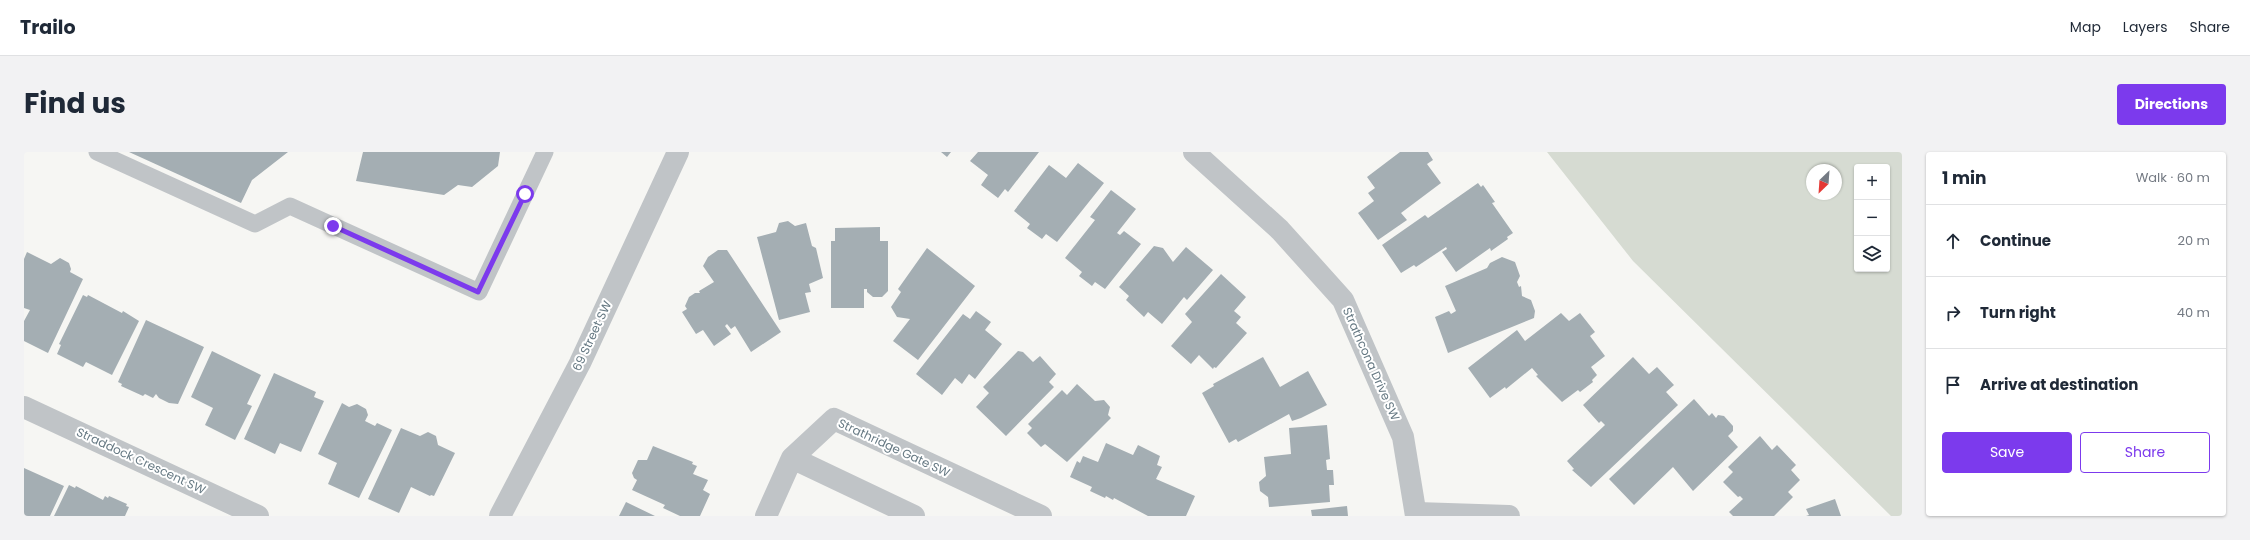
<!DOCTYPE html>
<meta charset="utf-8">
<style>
body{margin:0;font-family:Poppins,sans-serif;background:#f2f2f3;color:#1f2937}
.controls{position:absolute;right:12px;top:12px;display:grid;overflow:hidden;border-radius:4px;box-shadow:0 1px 3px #0004}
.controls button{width:36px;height:36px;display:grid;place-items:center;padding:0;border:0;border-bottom:1px solid #e0e1e3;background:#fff;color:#1f2937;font:20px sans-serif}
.compass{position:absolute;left:1782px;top:12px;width:36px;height:36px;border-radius:50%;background:#fff;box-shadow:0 1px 3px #0004;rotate:205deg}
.stop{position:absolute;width:12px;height:12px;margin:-9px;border:3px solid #7c3aed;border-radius:50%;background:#fff}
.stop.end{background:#7c3aed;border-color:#fff;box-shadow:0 1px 4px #0008}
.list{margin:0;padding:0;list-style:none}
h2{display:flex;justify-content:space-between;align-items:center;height:52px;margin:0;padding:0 16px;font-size:17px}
h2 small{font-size:13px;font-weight:400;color:#747a83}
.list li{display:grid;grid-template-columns:26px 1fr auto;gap:12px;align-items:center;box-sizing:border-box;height:72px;padding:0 16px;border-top:1px solid #e0e1e3}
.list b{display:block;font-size:15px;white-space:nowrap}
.list em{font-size:13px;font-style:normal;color:#747a83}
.actions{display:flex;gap:8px;padding:12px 16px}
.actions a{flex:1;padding:9px 0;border:1px solid #7c3aed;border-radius:4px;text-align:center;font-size:14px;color:#7c3aed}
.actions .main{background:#7c3aed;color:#fff}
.icon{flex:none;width:22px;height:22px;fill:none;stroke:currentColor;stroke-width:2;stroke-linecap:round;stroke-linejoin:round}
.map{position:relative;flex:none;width:1878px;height:364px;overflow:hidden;border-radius:4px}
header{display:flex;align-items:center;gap:24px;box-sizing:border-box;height:56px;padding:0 20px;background:#fff;border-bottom:1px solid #e0e1e3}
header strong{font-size:19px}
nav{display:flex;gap:22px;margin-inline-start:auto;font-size:14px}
.intro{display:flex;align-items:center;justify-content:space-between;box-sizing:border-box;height:96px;padding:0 24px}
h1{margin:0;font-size:28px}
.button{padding:10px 18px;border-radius:4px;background:#7c3aed;color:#fff;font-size:14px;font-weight:700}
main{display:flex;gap:24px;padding:0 24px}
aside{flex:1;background:#fff;border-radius:4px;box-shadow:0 1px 3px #0004}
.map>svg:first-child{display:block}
.green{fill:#d6dbd2;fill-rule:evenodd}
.building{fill:#a4aeb3}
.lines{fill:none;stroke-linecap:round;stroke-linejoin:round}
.service{stroke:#c0c4c7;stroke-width:17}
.minor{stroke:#c0c4c7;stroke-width:22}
.tertiary{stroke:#c0c4c7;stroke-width:22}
.route{stroke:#7c3aed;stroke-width:5}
.labels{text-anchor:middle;stroke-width:4;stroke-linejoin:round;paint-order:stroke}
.street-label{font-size:12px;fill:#667983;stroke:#fff}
</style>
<header>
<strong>Trailo</strong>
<nav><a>Map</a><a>Layers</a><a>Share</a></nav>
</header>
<div class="intro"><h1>Find us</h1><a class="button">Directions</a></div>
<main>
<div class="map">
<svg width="1878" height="364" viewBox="0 0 1878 364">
<rect width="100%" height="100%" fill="#f6f6f3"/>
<!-- green -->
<path class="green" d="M1523 0H1878V364H1867L1609 109ZM1833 15H1863V117H1833ZM1788 18H1812V42H1788Z"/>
<!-- building -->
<path class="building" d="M105 0H264L228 28 217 51Z
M339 0H476L474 14 448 35 434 33 420 43 332 29Z
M917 0H927L923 5Z
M954 0H1015L984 40 981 37 974 46 957 33 964 23 946 9Z
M1376 0H1404L1409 8 1403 12 1417 31 1377 61 1383 68 1354 88 1334 61 1350 49 1344 41 1351 36 1343 25Z
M1054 11 1080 31 1033 90 1022 82 1018 87 1003 76 1006 72 990 59 1025 13 1042 26Z
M1454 31 1457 35 1459 33 1471 50 1468 51 1489 81 1483 85 1484 87 1467 99 1466 96 1432 120 1418 100 1423 97 1422 95 1392 115 1390 113 1377 121 1358 93 1401 63 1404 66Z
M1087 38 1112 57 1093 81 1096 83 1100 79 1117 92 1081 137 1071 130 1068 134 1055 124 1058 120 1041 106 1071 68 1066 65Z
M764 69 771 74 782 71 788 94 792 96 799 126 785 132 787 140 781 141 786 160 755 168 733 85 752 80 755 71Z
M856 75V89H864V139L858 145H849L843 140V137H840V156H807V89H811V76Z
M1130 94 1139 96 1149 110 1162 95 1189 118 1163 148 1160 145 1138 172 1124 160 1120 165 1102 148 1105 144 1095 135Z
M903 96 951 134 894 208 869 189 886 167 873 165 867 155 877 140 874 137Z
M694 98H703L757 180 727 200 711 174 707 177 703 172 701 174 707 182 690 194 679 178 672 182 658 160 663 157 661 154 665 145 671 141H676L675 139 690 130 679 114 684 105Z
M3 100 27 112 36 106 45 111 47 117 46 120 59 127 24 201 0 189V169L6 158 0 156V107Z
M1478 105 1491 110 1496 124 1493 130 1495 135 1497 134 1498 144 1507 148 1511 159 1510 166 1424 201 1411 165 1425 159 1427 162 1432 159 1421 134 1463 116 1466 111Z
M1197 122 1222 145 1210 159 1217 165 1212 171 1223 181 1192 216 1190 215 1189 217 1175 203 1167 212 1147 194 1168 170 1161 162Z
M59 143 63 145 64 143 98 161 99 159 115 169 88 223 62 210 59 215 33 202 37 193 35 192Z
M952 159 967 170 961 178 978 192 951 227 945 222 938 232 931 226 918 243 892 222 939 162 946 167Z
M1537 161 1545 169 1556 161 1571 180 1566 184 1581 204 1567 215 1573 223 1568 228 1569 230 1556 240 1554 238 1538 250 1512 224 1514 223 1508 216 1482 237 1481 235 1466 246 1444 216 1493 178 1501 189Z
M122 168 180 195 154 252 145 251 135 246 132 242 129 246 121 242 119 244 97 234 98 232 94 230Z
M188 199 237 223 223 252 228 254 211 288 181 273 189 256 167 245Z
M994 199 999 200 1009 210 1016 204 1032 222 1025 230 1030 235 982 284 952 255 965 241 959 235Z
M1239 205 1256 235 1284 219 1303 253 1277 266 1268 269 1265 262 1214 290 1212 287 1205 291 1178 241 1190 234 1189 232Z
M1609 205 1625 222 1633 215 1650 233 1642 240 1654 253 1567 335 1548 318 1550 317 1543 309 1581 273 1577 269 1575 271 1559 253Z
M250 221 292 240 290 245 300 249 277 300 256 291 251 302 220 287Z
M1053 232 1071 249 1080 248 1086 255 1084 263 1087 266 1043 310 1021 292 1017 295 1003 281 1008 276 1004 272 1038 238 1043 243Z
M1670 247 1685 264 1688 261 1692 266 1694 263 1700 264 1709 274V279L1704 284 1714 295 1669 339 1649 315 1610 353 1585 327Z
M318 251 325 255 333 252 342 257 344 263 341 269 351 274 353 271 368 278 335 346 304 332 313 311 294 302Z
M1303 273 1306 307 1302 308 1303 318H1309L1310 333H1305L1306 350 1245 355 1244 345 1236 339 1235 330 1242 324 1240 305 1267 302 1265 276Z
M377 276 396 284 404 280 412 284 414 293 431 301 410 344 407 343 406 344 387 335 375 361 344 347Z
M1736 284 1748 298 1753 293 1772 313 1767 318 1776 328 1764 340 1769 345 1750 364H1709L1705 360 1719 347 1716 344 1714 345 1699 330 1709 320 1704 315Z
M1082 291 1109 303 1114 293 1136 304 1133 313 1138 315 1132 327 1171 344 1162 364H1124L1090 346 1089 348 1082 344 1081 346 1066 339 1068 335 1046 325 1053 309 1056 311 1059 304 1074 310Z
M629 294 669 310 668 312 673 314 669 322 684 328 679 338 686 342 676 364H656L639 356 641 353 608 338 613 328 610 326 608 321 614 308H623Z
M0 316 40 334 26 364H0Z
M45 333 51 336 52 334 79 348 81 344 84 346 85 344 103 352 102 354 105 355 101 364H30Z
M1811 347 1817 364H1782L1785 363 1782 357Z
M602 350 631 364H595Z
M1323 354 1324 364H1288L1287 358Z"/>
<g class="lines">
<!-- service -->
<path class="service" d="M73 0 231 72 266 54 455 140 521 0"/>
<!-- minor -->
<path class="minor" d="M0 255 234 364
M768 306 890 364
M1393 361 1485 364
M476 364 556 211 654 0
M742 364 768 306 810 267 1017 364"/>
<!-- tertiary -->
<path class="tertiary" d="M1170 0 1256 78 1319 148 1379 285 1392 364"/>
</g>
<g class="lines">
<!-- route -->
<path class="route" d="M309 74 454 140 501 42"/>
</g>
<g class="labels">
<!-- street labels -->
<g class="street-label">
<text transform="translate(568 184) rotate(-65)" y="4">69 Street SW</text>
<text transform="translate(1347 212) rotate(66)" y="4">Strathcona Drive SW</text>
<text transform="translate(870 296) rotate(25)" y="4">Strathridge Gate SW</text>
<text transform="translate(117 309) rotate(25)" y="4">Straddock Crescent SW</text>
</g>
</g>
</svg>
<div class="controls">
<button>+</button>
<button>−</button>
<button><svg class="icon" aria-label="layers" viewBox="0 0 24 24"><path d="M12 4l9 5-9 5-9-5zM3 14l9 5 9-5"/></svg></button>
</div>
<svg class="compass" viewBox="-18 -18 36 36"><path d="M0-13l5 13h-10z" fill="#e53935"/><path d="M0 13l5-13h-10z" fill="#747a83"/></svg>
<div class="stop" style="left:501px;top:42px"></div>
<div class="stop end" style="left:309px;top:74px"></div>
</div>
<aside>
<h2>1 min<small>Walk · 60 m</small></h2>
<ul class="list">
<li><svg class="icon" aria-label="ahead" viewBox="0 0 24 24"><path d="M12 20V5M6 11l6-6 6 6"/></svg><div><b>Continue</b></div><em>20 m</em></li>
<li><svg class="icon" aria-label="right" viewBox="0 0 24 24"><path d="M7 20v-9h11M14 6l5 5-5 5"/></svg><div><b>Turn right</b></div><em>40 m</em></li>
<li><svg class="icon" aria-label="arrive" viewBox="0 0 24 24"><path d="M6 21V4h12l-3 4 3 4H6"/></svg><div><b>Arrive at destination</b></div></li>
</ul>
<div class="actions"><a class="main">Save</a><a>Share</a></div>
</aside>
</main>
